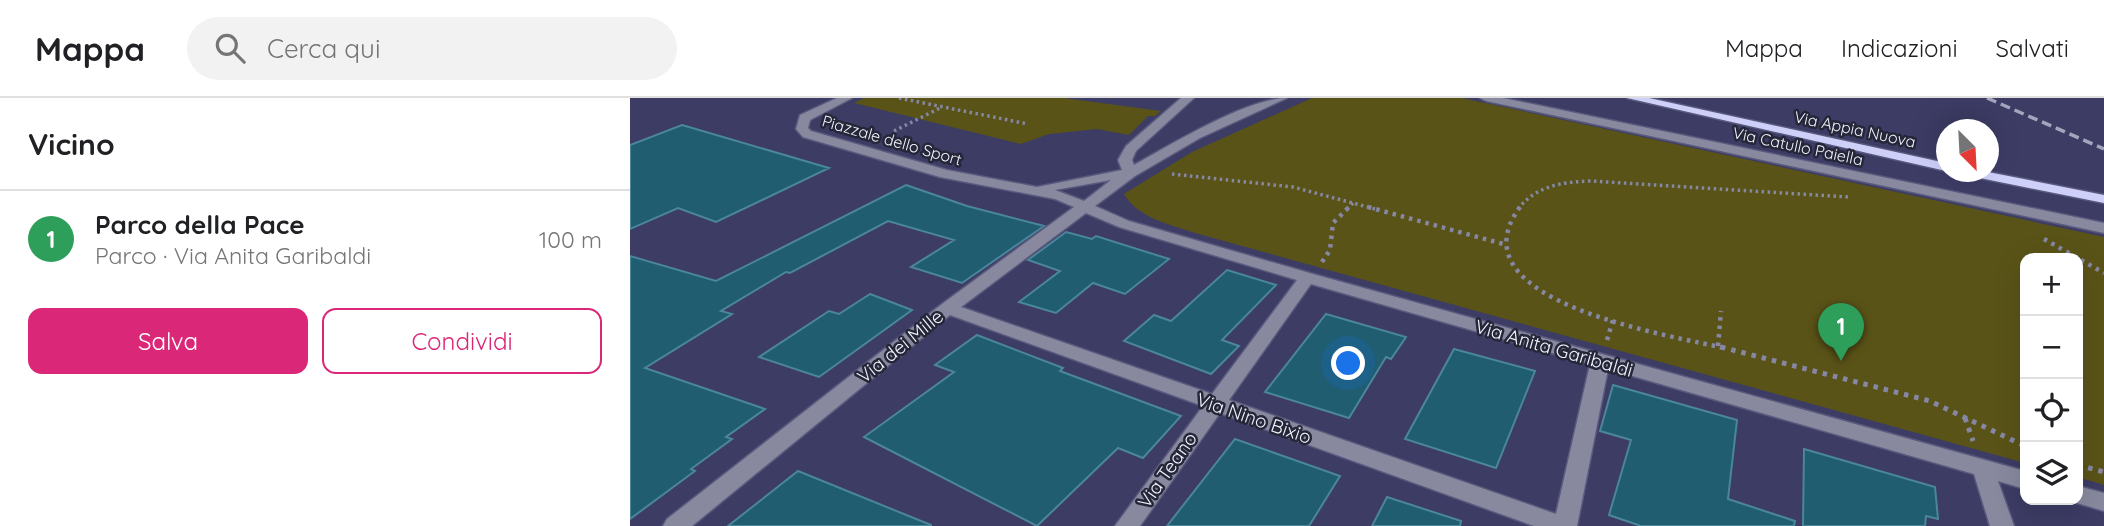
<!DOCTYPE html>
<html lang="it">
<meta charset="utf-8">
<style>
body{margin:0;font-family:Quicksand,sans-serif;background:#f2f2f2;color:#202124}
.controls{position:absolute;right:21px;bottom:21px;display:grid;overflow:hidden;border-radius:14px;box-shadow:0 7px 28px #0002}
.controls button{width:63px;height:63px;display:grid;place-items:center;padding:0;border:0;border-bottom:2px solid #e0e0e0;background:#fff;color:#202124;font:35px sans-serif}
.compass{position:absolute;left:1306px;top:21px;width:63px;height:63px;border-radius:50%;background:#fff;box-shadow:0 7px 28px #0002;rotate:156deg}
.you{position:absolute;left:719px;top:266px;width:24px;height:24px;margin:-18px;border:5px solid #fff;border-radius:50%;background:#1a73e8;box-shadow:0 0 0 10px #1a73e833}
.badge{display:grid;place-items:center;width:46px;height:46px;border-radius:50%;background:#db2777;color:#fff;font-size:23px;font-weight:700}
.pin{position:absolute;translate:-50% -58px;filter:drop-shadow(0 2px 4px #0008)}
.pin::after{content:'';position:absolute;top:37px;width:24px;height:21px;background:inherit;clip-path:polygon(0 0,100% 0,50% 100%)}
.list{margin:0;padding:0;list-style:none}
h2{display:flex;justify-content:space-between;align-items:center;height:91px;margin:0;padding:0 28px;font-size:30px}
h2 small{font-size:23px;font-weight:400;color:#757577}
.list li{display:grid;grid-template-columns:46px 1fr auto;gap:21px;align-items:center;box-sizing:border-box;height:98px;padding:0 28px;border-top:2px solid #e0e0e0}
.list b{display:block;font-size:26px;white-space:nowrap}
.list p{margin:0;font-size:23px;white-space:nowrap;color:#757577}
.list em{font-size:23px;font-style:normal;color:#757577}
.actions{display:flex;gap:14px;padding:21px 28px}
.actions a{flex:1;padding:16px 0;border:2px solid #db2777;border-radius:14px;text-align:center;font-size:24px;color:#db2777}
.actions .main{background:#db2777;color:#fff}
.icon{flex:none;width:38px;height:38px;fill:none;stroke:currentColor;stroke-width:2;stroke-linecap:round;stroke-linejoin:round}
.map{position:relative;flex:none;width:1474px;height:428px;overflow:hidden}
header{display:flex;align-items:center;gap:42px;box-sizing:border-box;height:98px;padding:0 35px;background:#fff;border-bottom:2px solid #e0e0e0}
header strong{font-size:33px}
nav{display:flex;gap:38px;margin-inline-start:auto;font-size:24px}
.search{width:490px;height:63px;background:#f2f2f2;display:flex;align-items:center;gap:18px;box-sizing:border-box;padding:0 24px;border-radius:38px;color:#757577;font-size:26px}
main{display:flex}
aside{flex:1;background:#fff}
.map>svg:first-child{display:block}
.green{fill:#5a5318}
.building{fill:#205d71;stroke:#4b869b;stroke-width:2}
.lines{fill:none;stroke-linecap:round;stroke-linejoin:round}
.minor-casing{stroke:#59597d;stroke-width:3}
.major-casing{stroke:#59597d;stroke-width:3}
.path-far2{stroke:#8687a3;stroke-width:3.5;stroke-dasharray:2.5 3.5;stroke-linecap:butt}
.path-far1{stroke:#8687a3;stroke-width:4.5;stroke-dasharray:3.5 5;stroke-linecap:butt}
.path{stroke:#8687a3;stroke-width:5;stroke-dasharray:4.5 6;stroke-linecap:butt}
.minor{fill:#88899e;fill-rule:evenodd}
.major{fill:#ced0fa;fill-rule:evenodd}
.rail{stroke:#a4a4bc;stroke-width:3.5;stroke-dasharray:10 5;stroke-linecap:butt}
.labels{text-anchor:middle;stroke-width:5;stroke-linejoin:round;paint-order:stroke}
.far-street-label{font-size:16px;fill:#f1f2fc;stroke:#252638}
.street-label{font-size:19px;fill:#f1f2fc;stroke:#252638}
</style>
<header>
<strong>Mappa</strong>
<div class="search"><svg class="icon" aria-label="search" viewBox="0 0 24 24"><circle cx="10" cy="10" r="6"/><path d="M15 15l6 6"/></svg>Cerca qui</div>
<nav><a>Mappa</a><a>Indicazioni</a><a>Salvati</a></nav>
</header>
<main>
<aside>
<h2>Vicino<small></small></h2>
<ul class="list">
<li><span class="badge" style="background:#2e9e5b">1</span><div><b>Parco della Pace</b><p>Parco · Via Anita Garibaldi</p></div><em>100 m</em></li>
</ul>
<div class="actions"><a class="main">Salva</a><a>Condividi</a></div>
</aside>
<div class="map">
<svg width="1474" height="428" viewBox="0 0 1474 428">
<rect width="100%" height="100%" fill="#3c3c65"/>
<!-- green -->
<path class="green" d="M234 0H434L531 13 525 18H518L499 37 467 31 419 36 391 46 224 5Z
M682 0H832L1474 139V387L1448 379V160H1395V365L565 135C539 126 508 120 494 96L562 54Z"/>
<!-- building -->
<path class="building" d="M52 27 199 70 86 124 48 110 0 131V47Z
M276 87 337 108 414 128 332 185 281 169 324 142 258 123 160 175 156 174 91 213 102 216 15 270 135 311 96 339 102 341 61 371 65 373 0 421V158L86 183Z
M436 134 462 141 466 138 539 161 495 196 463 185 426 215 389 204 430 173 398 162Z
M597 172 646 187 592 242 609 248 581 276 494 243 524 217 541 223Z
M240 196 282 212 189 279 129 259 199 213 209 216Z
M696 216 776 239 761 261 756 259 719 320 635 294Z
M347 237 433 270 430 273 551 318 513 360 488 350 407 428 234 339 324 274 305 267Z
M824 251 905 273 866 370 775 341Z
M983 287 1107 322 1098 401 1165 423 1164 428H1011L979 417 1001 342 970 333Z
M605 341 710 378 679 428H537Z
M1174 351 1305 389 1308 421 1296 418 1295 428H1173Z
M168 373 301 427V428H98Z
M757 399 831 423 830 428H742Z"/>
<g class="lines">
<defs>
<path id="minor" d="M207 0H222L180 22 178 30 181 33 317 72 407 89 492 72 488 62 496 48 551 0H564L506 53 502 62 504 67C540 47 617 0 657 0L570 40 505 78 465 108 499 123 683 176 1395 373V391L1368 383 1384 428H1360L1344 376 978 271 947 428H904L590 315 510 428H485L573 308 320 217 62 428H33L37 421 312 206 444 109 425 101 310 79 173 39 166 31 170 17ZM481 82 454 103 425 92ZM456 115 489 129 667 182 582 296 331 209ZM681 186 960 266 926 416 599 302Z
M850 0H873L1474 125V135L856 3Z
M1448 388 1474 395V413L1440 403 1448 402Z"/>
<path id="major" d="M997 0H1019L1316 65V73Z
M1333 74H1358L1474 97V105L1340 78Z"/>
</defs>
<!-- minor casing -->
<use href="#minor" class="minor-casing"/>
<!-- major casing -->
<use href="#major" class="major-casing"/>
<!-- path-far2 -->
<path class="path-far2" d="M269 0 398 26
M264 33 312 9
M542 76 663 89 745 111
M717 111 723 105
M888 111C907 87 933 84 961 83L1218 99"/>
<!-- path-far1 -->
<path class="path-far1" d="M738 109 877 147
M890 109C819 205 1046 238 1098 251
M1414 141 1474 175
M692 164 700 152 703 125 719 109
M977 242 983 222
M1088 248 1091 213"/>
<!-- path -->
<path class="path" d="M1091 249 1300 303 1395 348
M1335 320 1343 343
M1448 367 1474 374"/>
<!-- minor -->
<use href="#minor" class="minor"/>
<!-- major -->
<use href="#major" class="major"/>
<!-- rail -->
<path class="rail" d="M1357 0 1474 51"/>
</g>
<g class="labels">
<!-- far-street labels -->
<g class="far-street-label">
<text transform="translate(1225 31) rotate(12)" y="6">Via Appia Nuova</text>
<text transform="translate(262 42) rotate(16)" y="6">Piazzale dello Sport</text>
<text transform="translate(1168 48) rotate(12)" y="6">Via Catullo Paiella</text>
</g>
<!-- street labels -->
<g class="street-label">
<text transform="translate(270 248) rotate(-39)" y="7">Via dei Mille</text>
<text transform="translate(924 250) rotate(16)" y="7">Via Anita Garibaldi</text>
<text transform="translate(624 320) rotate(19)" y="7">Via Nino Bixio</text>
<text transform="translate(537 372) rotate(-55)" y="7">Via Teano</text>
</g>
</g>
</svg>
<div class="controls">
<button>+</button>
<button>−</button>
<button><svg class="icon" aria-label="locate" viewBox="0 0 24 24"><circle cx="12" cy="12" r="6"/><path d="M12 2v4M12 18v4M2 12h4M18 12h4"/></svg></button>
<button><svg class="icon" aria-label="layers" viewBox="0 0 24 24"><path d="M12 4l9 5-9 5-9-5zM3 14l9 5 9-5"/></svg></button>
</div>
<svg class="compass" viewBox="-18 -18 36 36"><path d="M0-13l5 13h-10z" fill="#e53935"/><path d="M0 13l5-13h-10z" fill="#757577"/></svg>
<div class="you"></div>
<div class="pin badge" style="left:1211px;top:263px;background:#2e9e5b">1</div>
</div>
</main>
